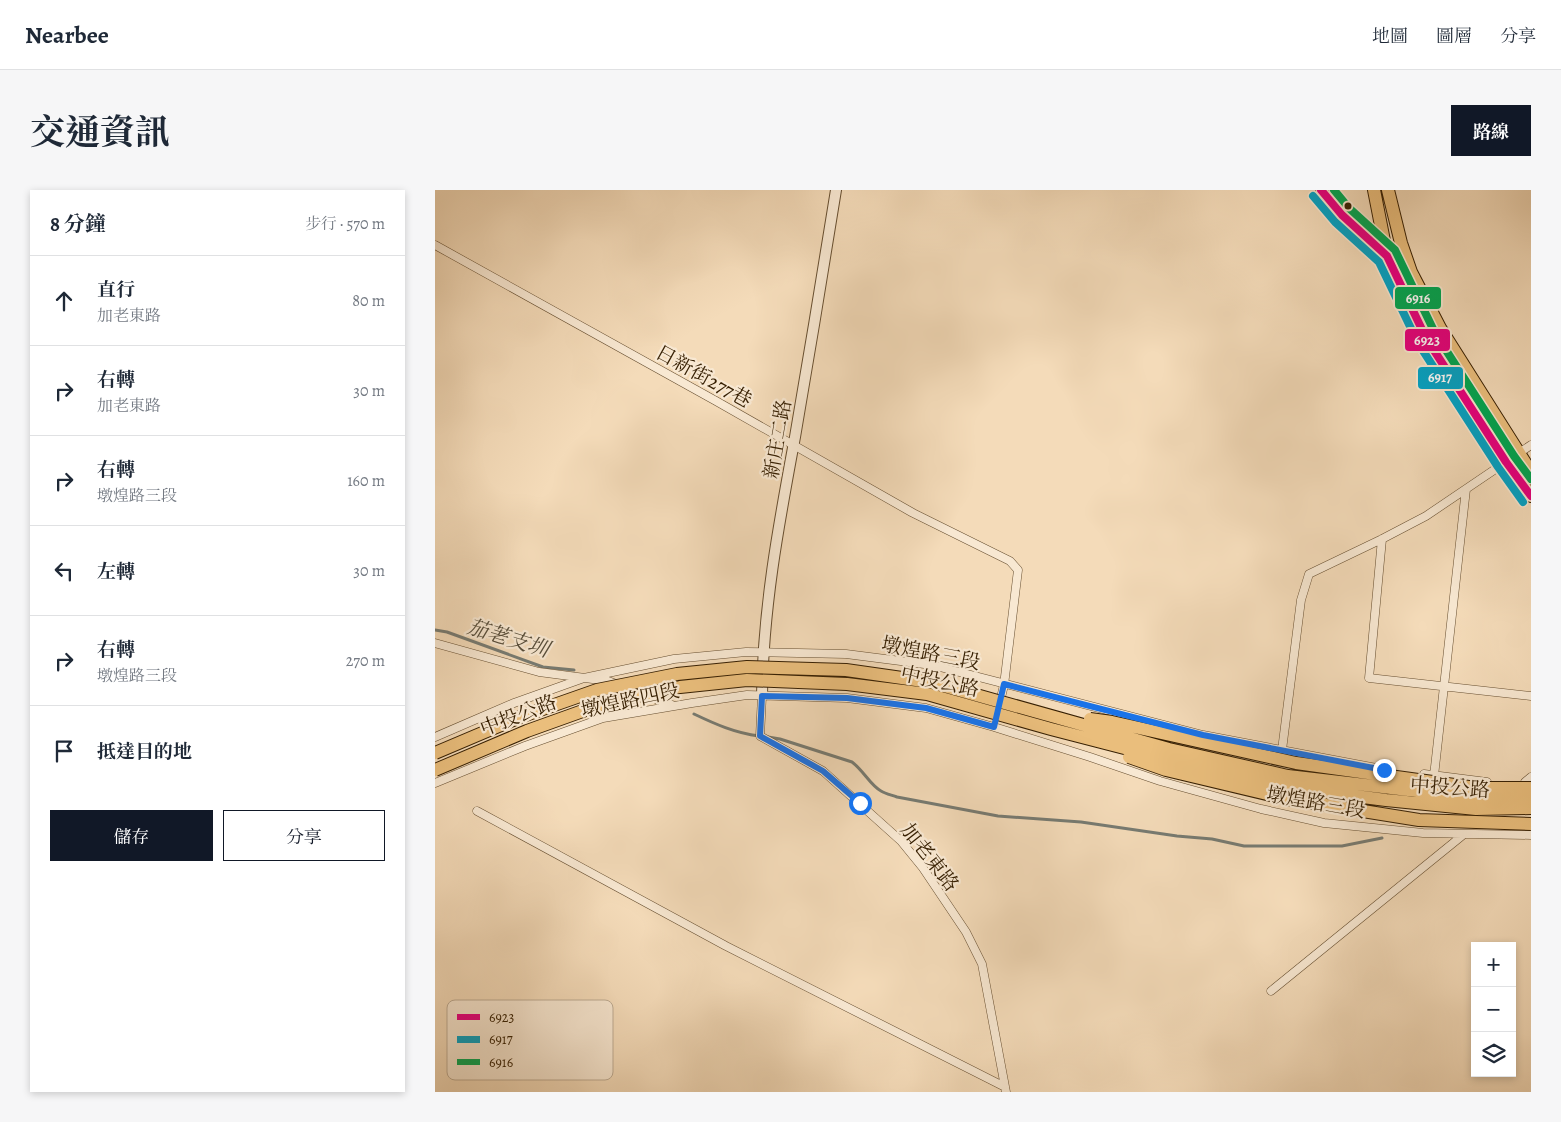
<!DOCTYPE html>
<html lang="zh-TW">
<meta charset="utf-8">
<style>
body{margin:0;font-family:Alegreya,"Noto Serif TC",serif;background:#f6f6f7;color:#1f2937}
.controls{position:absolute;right:15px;bottom:15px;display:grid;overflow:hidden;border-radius:0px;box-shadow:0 2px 8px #0003}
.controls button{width:45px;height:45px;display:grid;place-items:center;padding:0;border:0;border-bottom:1px solid #e0e1e3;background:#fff;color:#1f2937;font:25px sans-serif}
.stop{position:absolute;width:15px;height:15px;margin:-11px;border:4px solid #1a73e8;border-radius:50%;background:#fff}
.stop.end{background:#1a73e8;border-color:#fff;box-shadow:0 1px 5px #0008}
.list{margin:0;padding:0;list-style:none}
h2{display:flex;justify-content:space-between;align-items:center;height:65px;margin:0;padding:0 20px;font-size:21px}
h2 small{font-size:16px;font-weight:400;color:#747a83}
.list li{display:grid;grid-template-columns:32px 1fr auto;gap:15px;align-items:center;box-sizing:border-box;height:90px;padding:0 20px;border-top:1px solid #e0e1e3}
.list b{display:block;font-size:19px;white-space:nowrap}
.list p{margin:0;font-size:16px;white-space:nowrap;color:#747a83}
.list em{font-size:16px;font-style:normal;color:#747a83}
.actions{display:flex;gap:10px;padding:15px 20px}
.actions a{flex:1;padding:11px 0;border:1px solid #111827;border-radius:0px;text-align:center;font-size:18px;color:#111827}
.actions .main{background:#111827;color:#fff}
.icon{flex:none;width:28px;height:28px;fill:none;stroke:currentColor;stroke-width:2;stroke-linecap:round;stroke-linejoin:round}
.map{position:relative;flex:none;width:1096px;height:902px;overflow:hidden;border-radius:0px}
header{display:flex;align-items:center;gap:30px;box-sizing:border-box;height:70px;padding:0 25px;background:#fff;border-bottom:1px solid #e0e1e3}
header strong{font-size:24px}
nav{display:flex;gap:28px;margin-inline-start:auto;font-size:18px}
.intro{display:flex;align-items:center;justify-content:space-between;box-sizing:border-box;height:120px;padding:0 30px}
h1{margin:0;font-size:35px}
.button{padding:12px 22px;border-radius:0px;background:#111827;color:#fff;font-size:18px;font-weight:700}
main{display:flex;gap:30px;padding:0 30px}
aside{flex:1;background:#fff;border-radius:0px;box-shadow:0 2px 8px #0003}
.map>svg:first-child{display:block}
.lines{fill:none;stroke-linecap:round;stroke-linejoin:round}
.stream{stroke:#777b72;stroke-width:3}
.minor-casing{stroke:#664e30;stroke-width:9}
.tertiary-casing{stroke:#664e30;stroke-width:12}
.primary-casing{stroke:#361f02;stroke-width:14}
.minor{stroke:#f8e8d2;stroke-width:8}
.tertiary{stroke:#f8e8d2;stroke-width:10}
.primary{stroke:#eabe7c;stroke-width:12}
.primary-bridge-casing{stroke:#361f02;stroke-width:14;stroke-linecap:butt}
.primary-bridge{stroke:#eabe7c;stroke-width:12}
.bus-1-casing{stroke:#f8e8d2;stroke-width:11}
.bus-2-casing{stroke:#f8e8d2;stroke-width:11}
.bus-3-casing{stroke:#f8e8d2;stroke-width:11}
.bus-1{stroke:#e5007d;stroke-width:8}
.bus-2{stroke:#03a2c4;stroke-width:8}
.bus-3{stroke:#00a651;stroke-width:8}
.route{stroke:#1a73e8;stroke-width:6}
.bus-dot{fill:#361f02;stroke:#f8e8d2;stroke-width:2}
.labels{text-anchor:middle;stroke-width:4.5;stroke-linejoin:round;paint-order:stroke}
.street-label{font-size:20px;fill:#361f02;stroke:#f8e8d2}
.water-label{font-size:21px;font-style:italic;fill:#574d3a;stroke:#f8e8d2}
.key{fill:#f8e8d2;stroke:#beac94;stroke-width:1}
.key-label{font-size:14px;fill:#361f02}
.line-badge{stroke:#f8e8d2;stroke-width:2}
.badge-label{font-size:14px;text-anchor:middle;font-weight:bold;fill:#fff}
</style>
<header>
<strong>Nearbee</strong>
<nav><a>地圖</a><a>圖層</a><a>分享</a></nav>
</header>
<div class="intro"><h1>交通資訊</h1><a class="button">路線</a></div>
<main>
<aside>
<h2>8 分鐘<small>步行 · 570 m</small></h2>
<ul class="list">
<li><svg class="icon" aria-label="ahead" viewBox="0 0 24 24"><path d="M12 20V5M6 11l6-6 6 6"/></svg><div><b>直行</b><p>加老東路</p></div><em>80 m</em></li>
<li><svg class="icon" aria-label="right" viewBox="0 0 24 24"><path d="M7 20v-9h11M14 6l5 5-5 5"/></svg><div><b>右轉</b><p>加老東路</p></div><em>30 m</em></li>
<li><svg class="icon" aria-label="right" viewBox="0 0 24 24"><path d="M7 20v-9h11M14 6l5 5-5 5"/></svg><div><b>右轉</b><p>墩煌路三段</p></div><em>160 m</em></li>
<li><svg class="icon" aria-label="left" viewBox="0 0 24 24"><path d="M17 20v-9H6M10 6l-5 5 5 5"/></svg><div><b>左轉</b></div><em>30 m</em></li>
<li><svg class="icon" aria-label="right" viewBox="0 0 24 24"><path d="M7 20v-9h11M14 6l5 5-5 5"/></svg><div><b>右轉</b><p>墩煌路三段</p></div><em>270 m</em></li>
<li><svg class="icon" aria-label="arrive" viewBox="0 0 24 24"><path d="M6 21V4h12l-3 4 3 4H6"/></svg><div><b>抵達目的地</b></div></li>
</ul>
<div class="actions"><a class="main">儲存</a><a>分享</a></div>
</aside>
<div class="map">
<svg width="1096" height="902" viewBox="0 0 1096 902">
<rect width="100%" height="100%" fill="#f4dbb9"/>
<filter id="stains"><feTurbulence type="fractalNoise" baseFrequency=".004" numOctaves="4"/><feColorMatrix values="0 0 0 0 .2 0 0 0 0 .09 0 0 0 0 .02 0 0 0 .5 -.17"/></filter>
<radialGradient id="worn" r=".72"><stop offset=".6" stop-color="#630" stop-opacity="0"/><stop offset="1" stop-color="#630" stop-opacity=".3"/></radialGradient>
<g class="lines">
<!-- stream -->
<path class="stream" d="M0 440 12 442 108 477 139 480
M259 524C280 534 300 543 324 546
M333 547 345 549 417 572C429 581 435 595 446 601 451 604 457 605 462 607L563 626 646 632 742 646 777 649 809 656H907L947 648"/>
<defs>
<path id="minor" d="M0 55 281 211 478 323 575 371 583 380 569 495 564 516
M947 349 934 488 1096 506
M0 453 104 482 173 491 237 515
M327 506 325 546 388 581 466 651 488 678 531 742 547 774 571 902
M0 547 79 513 149 488 239 469 311 462 411 464 497 475 768 545 947 579
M847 560 866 410 874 384 947 349 991 326 1096 255
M989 584 1052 592
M999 586 1031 299
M1090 592 1096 587
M0 593 90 556 168 528 257 513 312 505 412 508 491 518 559 537 655 567 725 591 826 619 889 633 988 643 1096 645
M42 621 291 756 570 897
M836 801 1028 645"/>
<path id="tertiary" d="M886 0C913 33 940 59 976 82
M327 506C328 417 344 333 360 247 374 165 388 82 401 0"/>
<path id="primary" d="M939 0 952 66 991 148 1071 272 1096 306
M953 0 966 53 976 82 1005 138 1096 282"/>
</defs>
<!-- minor casing -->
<use href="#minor" class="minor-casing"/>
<!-- tertiary casing -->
<use href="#tertiary" class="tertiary-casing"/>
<!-- primary casing -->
<use href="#primary" class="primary-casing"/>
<!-- minor -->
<use href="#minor" class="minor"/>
<!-- tertiary -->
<use href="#tertiary" class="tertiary"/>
<!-- primary -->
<use href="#primary" class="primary"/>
<defs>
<path id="primary-bridge" d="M655 529 677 532 861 573 1041 598H1096
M0 563 85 527 162 500 242 484 312 477 411 480 495 492 734 559 853 586 1042 608 1096 607
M694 567 731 580 853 609 984 630 1096 634
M0 580 92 541 170 513 245 497 312 490 412 494 492 504 616 539 732 569 851 597 951 610 1041 619 1096 618"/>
</defs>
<!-- primary-bridge casing -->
<use href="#primary-bridge" class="primary-bridge-casing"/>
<!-- primary-bridge -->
<use href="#primary-bridge" class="primary-bridge"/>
<defs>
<path id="bus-1" d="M886 0 907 25 952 66 991 148 1071 272 1096 306"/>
<path id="bus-2" d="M878 6 900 32 944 72 983 153 1063 277 1088 312"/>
<path id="bus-3" d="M899 0 914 18 960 60 1000 143 1079 266 1096 289"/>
</defs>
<!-- bus-1 casing -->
<use href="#bus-1" class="bus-1-casing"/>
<!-- bus-2 casing -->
<use href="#bus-2" class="bus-2-casing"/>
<!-- bus-3 casing -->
<use href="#bus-3" class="bus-3-casing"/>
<!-- bus-1 -->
<use href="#bus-1" class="bus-1"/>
<!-- bus-2 -->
<use href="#bus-2" class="bus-2"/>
<!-- bus-3 -->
<use href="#bus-3" class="bus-3"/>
</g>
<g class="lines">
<!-- route -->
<path class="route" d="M425 613 388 581 325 546 327 506 412 508 491 518 559 537 569 494 768 545 949 580"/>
</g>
<!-- markers -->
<circle class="bus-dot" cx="913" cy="16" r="4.5"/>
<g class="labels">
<!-- street labels -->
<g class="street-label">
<text transform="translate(269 186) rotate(29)" y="7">日新街277巷</text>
<text transform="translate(342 249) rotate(-80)" y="7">新庄二路</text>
<text transform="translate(496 463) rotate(11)" y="7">墩煌路三段</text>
<text transform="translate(505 491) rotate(12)" y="7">中投公路</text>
<text transform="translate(195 510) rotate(-12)" y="7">墩煌路四段</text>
<text transform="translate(83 525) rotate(-21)" y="7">中投公路</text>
<text transform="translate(1015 597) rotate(4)" y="7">中投公路</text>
<text transform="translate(881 612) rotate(10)" y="7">墩煌路三段</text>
<text transform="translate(495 667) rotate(52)" y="7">加老東路</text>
</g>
<!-- water labels -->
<g class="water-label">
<text transform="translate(73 448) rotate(17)" y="7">茄荖支圳</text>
</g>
</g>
<!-- legend -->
<rect x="12" y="810" width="166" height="80" rx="8" class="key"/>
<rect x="22" y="824" width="23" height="6" fill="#e5007d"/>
<rect x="22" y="846" width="23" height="7" fill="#03a2c4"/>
<rect x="22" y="869" width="23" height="6" fill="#00a651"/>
<g class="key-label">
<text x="54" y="832">6923</text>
<text x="54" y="854">6917</text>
<text x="54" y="877">6916</text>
</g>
<g class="line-badge">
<rect x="959" y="96" width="48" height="24" rx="5" fill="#00a651"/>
<rect x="969" y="138" width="47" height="24" rx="5" fill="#e5007d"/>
<rect x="982" y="176" width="47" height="24" rx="5" fill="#03a2c4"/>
</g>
<g class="badge-label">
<text x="983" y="113">6916</text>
<text x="992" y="155">6923</text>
<text x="1005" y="192">6917</text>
</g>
<rect width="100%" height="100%" filter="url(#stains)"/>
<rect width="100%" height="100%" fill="url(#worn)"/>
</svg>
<div class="controls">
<button>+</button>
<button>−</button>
<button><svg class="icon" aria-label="layers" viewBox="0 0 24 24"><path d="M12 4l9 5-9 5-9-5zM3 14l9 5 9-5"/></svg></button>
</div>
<div class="stop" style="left:425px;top:613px"></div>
<div class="stop end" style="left:949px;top:580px"></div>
</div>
</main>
